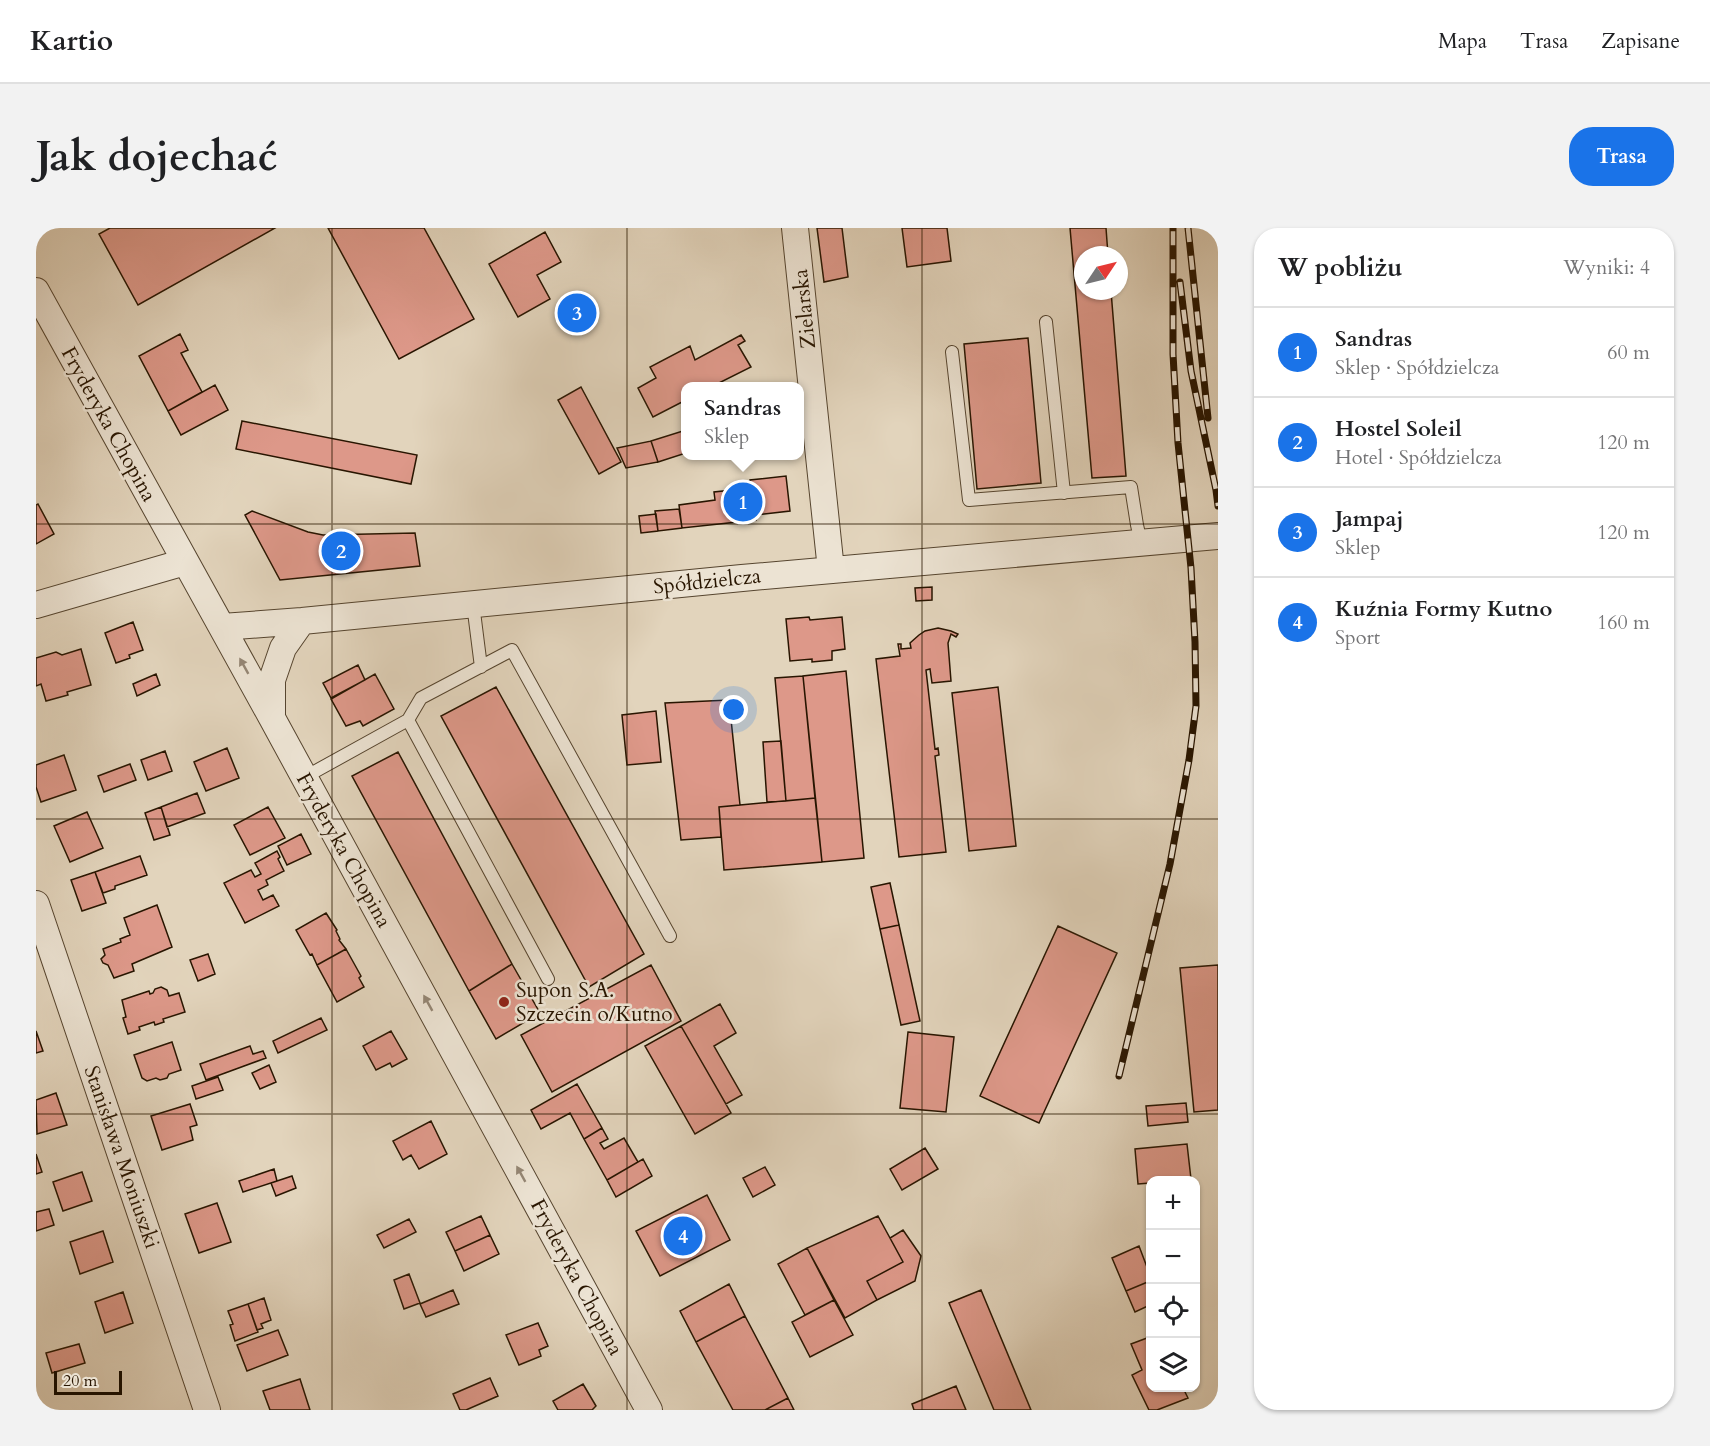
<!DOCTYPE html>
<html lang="pl">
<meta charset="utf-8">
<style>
body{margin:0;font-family:Cardo,serif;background:#f2f2f2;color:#202124}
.controls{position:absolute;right:18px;bottom:18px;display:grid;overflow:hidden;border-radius:12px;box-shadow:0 2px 4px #0004}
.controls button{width:54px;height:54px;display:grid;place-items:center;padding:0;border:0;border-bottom:2px solid #e0e0e0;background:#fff;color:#202124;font:30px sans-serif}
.compass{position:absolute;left:1038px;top:18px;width:54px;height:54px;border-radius:50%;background:#fff;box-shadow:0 2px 4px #0004;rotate:55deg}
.scale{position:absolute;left:18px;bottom:15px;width:68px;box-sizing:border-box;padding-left:6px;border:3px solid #281500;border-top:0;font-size:16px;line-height:21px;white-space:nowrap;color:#281500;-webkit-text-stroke:4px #ece3d3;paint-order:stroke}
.you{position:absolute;left:698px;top:482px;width:21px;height:21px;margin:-15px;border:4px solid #fff;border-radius:50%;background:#1a73e8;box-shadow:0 0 0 9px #1a73e833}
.badge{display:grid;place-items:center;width:39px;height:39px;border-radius:50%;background:#1a73e8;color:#fff;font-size:20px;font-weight:700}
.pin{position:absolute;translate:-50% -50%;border:3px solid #fff;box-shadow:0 2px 6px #0006}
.popup{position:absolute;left:645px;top:154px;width:123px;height:78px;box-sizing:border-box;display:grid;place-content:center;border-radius:12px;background:#fff;filter:drop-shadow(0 2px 4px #0005);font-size:20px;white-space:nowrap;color:#757577}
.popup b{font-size:22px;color:#202124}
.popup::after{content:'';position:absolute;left:50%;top:100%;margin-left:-12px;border:12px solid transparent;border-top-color:#fff}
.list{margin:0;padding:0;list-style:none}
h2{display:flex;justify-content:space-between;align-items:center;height:78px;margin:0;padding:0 24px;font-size:26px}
h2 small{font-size:20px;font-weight:400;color:#757577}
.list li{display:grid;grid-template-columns:39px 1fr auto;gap:18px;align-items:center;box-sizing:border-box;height:90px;padding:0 24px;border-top:2px solid #e0e0e0}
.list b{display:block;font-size:22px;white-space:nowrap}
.list p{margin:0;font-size:20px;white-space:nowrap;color:#757577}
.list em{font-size:20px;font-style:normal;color:#757577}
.icon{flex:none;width:33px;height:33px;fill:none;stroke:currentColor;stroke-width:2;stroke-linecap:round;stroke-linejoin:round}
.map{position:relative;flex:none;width:1182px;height:1182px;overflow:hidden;border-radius:24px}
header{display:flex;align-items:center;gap:36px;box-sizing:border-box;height:84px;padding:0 30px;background:#fff;border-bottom:2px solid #e0e0e0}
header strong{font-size:28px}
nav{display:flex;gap:33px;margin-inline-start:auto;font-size:21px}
.intro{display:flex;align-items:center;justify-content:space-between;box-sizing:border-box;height:144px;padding:0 36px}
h1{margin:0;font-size:42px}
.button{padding:15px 27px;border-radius:24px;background:#1a73e8;color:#fff;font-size:21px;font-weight:700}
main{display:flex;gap:36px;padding:0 36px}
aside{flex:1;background:#fff;border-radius:24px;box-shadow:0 2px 4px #0004}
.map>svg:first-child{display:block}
.building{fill:#dd9889;stroke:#281500;stroke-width:1.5}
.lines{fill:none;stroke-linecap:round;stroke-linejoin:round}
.service-casing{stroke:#56452f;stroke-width:14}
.minor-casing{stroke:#56452f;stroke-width:28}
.service{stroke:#ece3d3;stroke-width:12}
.minor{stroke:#ece3d3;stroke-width:26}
.rail-casing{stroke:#281500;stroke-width:7}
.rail{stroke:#ece3d3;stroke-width:4.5;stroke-dasharray:14;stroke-linecap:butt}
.oneway{fill:#948674}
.grid{fill:none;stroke:#281500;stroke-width:1.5;stroke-opacity:0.55}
.poi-dot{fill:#8f2418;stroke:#ece3d3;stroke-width:2}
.labels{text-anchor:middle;stroke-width:5;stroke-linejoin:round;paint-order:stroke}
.street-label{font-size:21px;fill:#281500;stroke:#ece3d3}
.poi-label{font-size:21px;fill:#281500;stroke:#ece3d3;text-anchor:start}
</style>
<header>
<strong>Kartio</strong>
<nav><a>Mapa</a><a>Trasa</a><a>Zapisane</a></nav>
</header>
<div class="intro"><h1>Jak dojechać</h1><a class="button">Trasa</a></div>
<main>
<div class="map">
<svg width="1182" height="1182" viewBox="0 0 1182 1182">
<rect width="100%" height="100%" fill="#e2d4bc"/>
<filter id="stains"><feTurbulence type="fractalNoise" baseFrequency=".00333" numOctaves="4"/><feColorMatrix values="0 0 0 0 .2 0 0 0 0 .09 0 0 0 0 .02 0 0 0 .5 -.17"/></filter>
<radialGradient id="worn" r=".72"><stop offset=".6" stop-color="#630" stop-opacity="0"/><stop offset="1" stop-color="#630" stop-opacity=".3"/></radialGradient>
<!-- building -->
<path class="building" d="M74 0H239L102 77 63 6Z
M292 0H388L438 91 363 131Z
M781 0H806L812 49 788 54Z
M866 0H911L915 33 871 39Z
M1034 0H1070L1072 27H1047V63H1075L1090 248 1056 250Z
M509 4 525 34 501 47 514 71 482 89 453 36Z
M144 106 152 122 145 125 166 164 132 183 103 128Z
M705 107 709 113 702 117 715 139 677 158H650V172L617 189 602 160 620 150 614 139 654 118 659 132Z
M992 110 1005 255 941 261 928 116Z
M179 157 192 182 145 207 132 183Z
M545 159 585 234 563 246 522 172Z
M206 193 381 227 375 256 200 221Z
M650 202V225L622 234 615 213Z
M615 213 622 234 590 240 581 220Z
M750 248 754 283 719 287 720 292 646 300 643 277 679 272 678 264 715 260 714 252Z
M2 276 18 306 0 316V277Z
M643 281 646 300 622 303 619 283Z
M216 283 272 304 287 307 379 305 384 338 244 352 209 287Z
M620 286 622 303 605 305 603 288Z
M896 359V372L880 373 879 360Z
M773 389 774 392 806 389 809 421 796 423V432L776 434V431L754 433 750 391Z
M97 394 107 422 93 427 94 430 80 435 69 405Z
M902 400 915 403 922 406 920 409 915 406 912 415 915 453 896 455 894 441 890 442 899 521 902 520 903 527 899 528 910 624 863 629 840 431 864 428 862 416H865V421L875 420 874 415 883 407 889 403Z
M45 421 55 457 31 464 32 467 10 473 5 456 0 458V430L20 424 26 427Z
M322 437 329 452 295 470 287 455Z
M810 443 828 630 786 634 767 448Z
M120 446 124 457 101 468 97 456Z
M339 446 358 481 327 498 324 493 310 498 295 471Z
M767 448 779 570 750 573 739 450Z
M460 459 608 726 553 759 405 488Z
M962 459 980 618 933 623 916 465Z
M693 472 704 577 683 579 685 609 645 612 629 475Z
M620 483 625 534 591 537 586 487Z
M745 513 750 573 731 574 727 514Z
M191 520 203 550 170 563 158 534Z
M129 523 136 543 112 552 105 532Z
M362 524 476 736 433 763 316 548Z
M28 527 40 562 5 574 0 559V537Z
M94 536 100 552 68 564 62 548Z
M161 565 169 585 131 599 125 579Z
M779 570 786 634 688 642 683 579Z
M125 579 134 607 118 612 109 585Z
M232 579 249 610 214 627 198 597Z
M51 584 67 620 34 634 18 598Z
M265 606 275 626 251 637 242 618Z
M241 623 244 629 242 631 248 643 230 652 232 657 222 662 227 672 237 667 243 678 209 695 188 655 215 642 219 649 225 646 219 635Z
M104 628 111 647 79 658V661L67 665 59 644Z
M59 644 70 675 46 683 35 652Z
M854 655 863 697 844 701 835 659Z
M121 677 136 719 96 736 98 743 78 750 72 737 67 735 65 731 69 727 67 721 85 714 84 711 94 707 88 690Z
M290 685 301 702 300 703 304 711 303 712 310 721 281 737 276 726 274 727 260 702Z
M863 697 884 793 865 797 844 701Z
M1022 698 1081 725 1003 895 944 868Z
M310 721 325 748 323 750 328 759 301 774 281 737Z
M172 726 179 746 162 753 154 732Z
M476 736 504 785 460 811 433 763Z
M615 737 645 793 516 864 485 807Z
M1182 737V882L1158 884 1144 740Z
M125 759 131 762 133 768 143 765 149 784 127 791 128 794 119 797 118 794 103 799 104 802 92 806 87 790 90 789 86 772 113 763 114 766 117 765 119 761Z
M684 776 700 805 678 818 706 867 690 876 645 798Z
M285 790 291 802 242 825 237 813Z
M645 798 695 885 659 906 609 818Z
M0 803 7 823 0 825Z
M355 803 371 831 356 839 354 835 340 842 327 818Z
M872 804 918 809 910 884 864 880Z
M136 814 145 842 133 846 131 850 124 852 120 850 111 853 106 850 98 827Z
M214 818 217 826 227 823 230 830 170 852 164 836Z
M233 837 240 854 224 861 216 845Z
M182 849 187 862 160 871 156 858Z
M541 856 566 900 548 911 534 885 505 901 495 882Z
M20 865 31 897 1 906 0 872Z
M1150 875 1152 894 1112 898 1110 878Z
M154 876 161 897 154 899 157 912 126 922 115 888Z
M395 893 411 926 383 941 375 927 367 932 357 913Z
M566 900 572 911 564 915 568 921 588 910 602 934 571 952 548 911Z
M1151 916 1155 951 1114 952V955L1102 956 1099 921Z
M889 920 902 941 866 962 854 941Z
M0 926 6 944 0 946Z
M607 931 616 948 580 969 571 952Z
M729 939 739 957 717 969 707 950Z
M238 941 241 953 207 964 203 953Z
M46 944 56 973 27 983 17 954Z
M256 948 260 960 240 968 235 955Z
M671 967 694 1012 624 1048 600 1003Z
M181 975 195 1014 163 1025 149 986Z
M13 981 18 997 0 1003V984Z
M445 988 454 1007 419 1023 410 1004Z
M842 988 867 1034 831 1053 841 1072 809 1090 771 1020Z
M373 991 380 1004 348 1020 341 1007Z
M867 1002 885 1028 879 1053 841 1072 831 1053 867 1034 854 1010Z
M67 1003 77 1034 44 1046 34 1014Z
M454 1007 463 1026 428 1043 419 1023Z
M1103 1018 1114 1047V1053L1090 1063 1076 1030Z
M771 1020 798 1072 769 1087 742 1036Z
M373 1046 384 1075 368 1081 358 1052Z
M1114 1053V1077L1099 1084 1090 1063Z
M693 1056 709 1088 660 1114 644 1083Z
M417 1062 423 1076 390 1089 384 1076Z
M945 1062 995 1182H958L913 1075Z
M87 1064 97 1095 69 1105 59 1074Z
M228 1070 235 1092 225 1096 227 1100 221 1102 212 1076Z
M798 1072 817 1107 774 1129 756 1094Z
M212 1076 222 1104 199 1113 194 1097 197 1096 192 1083Z
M709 1088 752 1170 729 1182H697L660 1114Z
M502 1095 512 1118 503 1122 505 1128 483 1137 470 1107Z
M242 1102 252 1127 211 1143 201 1117Z
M1111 1110 1114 1117V1160H1147L1152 1170 1121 1182H1113L1096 1147 1106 1142 1095 1116Z
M43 1116 49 1135 16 1145 10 1125Z
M454 1150 462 1168 430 1182H424L417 1166Z
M264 1151 274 1182H234L227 1163Z
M547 1156 560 1178 556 1182H522L517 1173Z
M920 1158 930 1182H878L876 1176Z
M752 1170 758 1182H729Z"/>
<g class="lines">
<defs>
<path id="service" d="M1010 94 1028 265
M916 124 933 272 1095 259 1101 297 1105 315
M437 376 445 439
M372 492 385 470 476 422 634 708
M269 549 372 492 512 751"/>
<path id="minor" d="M759 0 795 342
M0 63 236 490 613 1182
M0 377 149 334
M186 399 266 393 706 350 1182 308
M236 486V452L247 420 266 393
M0 676 171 1182"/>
</defs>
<!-- service casing -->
<use href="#service" class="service-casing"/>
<!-- minor casing -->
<use href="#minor" class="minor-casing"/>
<!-- service -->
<use href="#service" class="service"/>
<!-- minor -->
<use href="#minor" class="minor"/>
<defs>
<path id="rail" d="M1152 0 1172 190
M1144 54 1155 143 1180 262 1182 278
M1083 848 1134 636 1153 532 1160 478 1159 414 1155 340 1142 215 1137 126V0"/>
</defs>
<!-- rail casing -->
<use href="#rail" class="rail-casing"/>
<!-- rail -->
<use href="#rail" class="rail"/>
</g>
<!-- one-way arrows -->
<defs><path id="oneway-solid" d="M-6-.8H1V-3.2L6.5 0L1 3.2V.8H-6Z" transform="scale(1.5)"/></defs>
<g class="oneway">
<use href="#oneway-solid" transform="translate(208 438) rotate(-119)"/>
<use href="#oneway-solid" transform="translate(392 775) rotate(-119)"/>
<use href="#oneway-solid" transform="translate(485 946) rotate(-119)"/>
</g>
<!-- grid -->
<path class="grid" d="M296 0V1182M591 0V1182M886 0V1182M0 296H1182M0 591H1182M0 886H1182"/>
<!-- markers -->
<circle class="poi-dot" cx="468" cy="774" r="6"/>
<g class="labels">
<!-- street labels -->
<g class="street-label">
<text transform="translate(768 81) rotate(-96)" y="7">Zielarska</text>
<text transform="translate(73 196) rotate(61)" y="7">Fryderyka Chopina</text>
<text transform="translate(671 353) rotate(-6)" y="7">Spółdzielcza</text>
<text transform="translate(308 622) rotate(61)" y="7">Fryderyka Chopina</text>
<text transform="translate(86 929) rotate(71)" y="7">Stanisława Moniuszki</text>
<text transform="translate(541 1049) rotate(62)" y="7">Fryderyka Chopina</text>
</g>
<!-- poi labels -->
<g class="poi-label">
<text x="480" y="769">Supon S.A.<tspan x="480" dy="24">Szczecin o/Kutno</tspan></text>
</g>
</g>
<rect width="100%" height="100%" filter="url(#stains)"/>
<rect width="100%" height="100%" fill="url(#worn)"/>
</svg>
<div class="controls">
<button>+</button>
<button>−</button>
<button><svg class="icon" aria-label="locate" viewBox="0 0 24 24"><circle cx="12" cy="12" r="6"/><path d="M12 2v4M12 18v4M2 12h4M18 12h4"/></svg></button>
<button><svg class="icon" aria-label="layers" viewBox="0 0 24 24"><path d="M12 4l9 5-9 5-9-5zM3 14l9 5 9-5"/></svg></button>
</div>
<svg class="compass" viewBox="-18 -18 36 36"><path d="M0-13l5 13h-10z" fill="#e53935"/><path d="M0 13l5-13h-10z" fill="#757577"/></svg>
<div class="scale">20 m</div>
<div class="you"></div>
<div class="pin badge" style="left:707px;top:274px">1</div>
<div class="popup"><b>Sandras</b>Sklep</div>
<div class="pin badge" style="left:305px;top:323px">2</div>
<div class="pin badge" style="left:541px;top:85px">3</div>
<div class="pin badge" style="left:647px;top:1008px">4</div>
</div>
<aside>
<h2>W pobliżu<small>Wyniki: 4</small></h2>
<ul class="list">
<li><span class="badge">1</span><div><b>Sandras</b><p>Sklep · Spółdzielcza</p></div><em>60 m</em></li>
<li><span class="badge">2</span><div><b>Hostel Soleil</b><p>Hotel · Spółdzielcza</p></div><em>120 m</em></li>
<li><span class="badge">3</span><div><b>Jampaj</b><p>Sklep</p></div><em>120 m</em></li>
<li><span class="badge">4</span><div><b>Kuźnia Formy Kutno</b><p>Sport</p></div><em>160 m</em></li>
</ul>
</aside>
</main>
